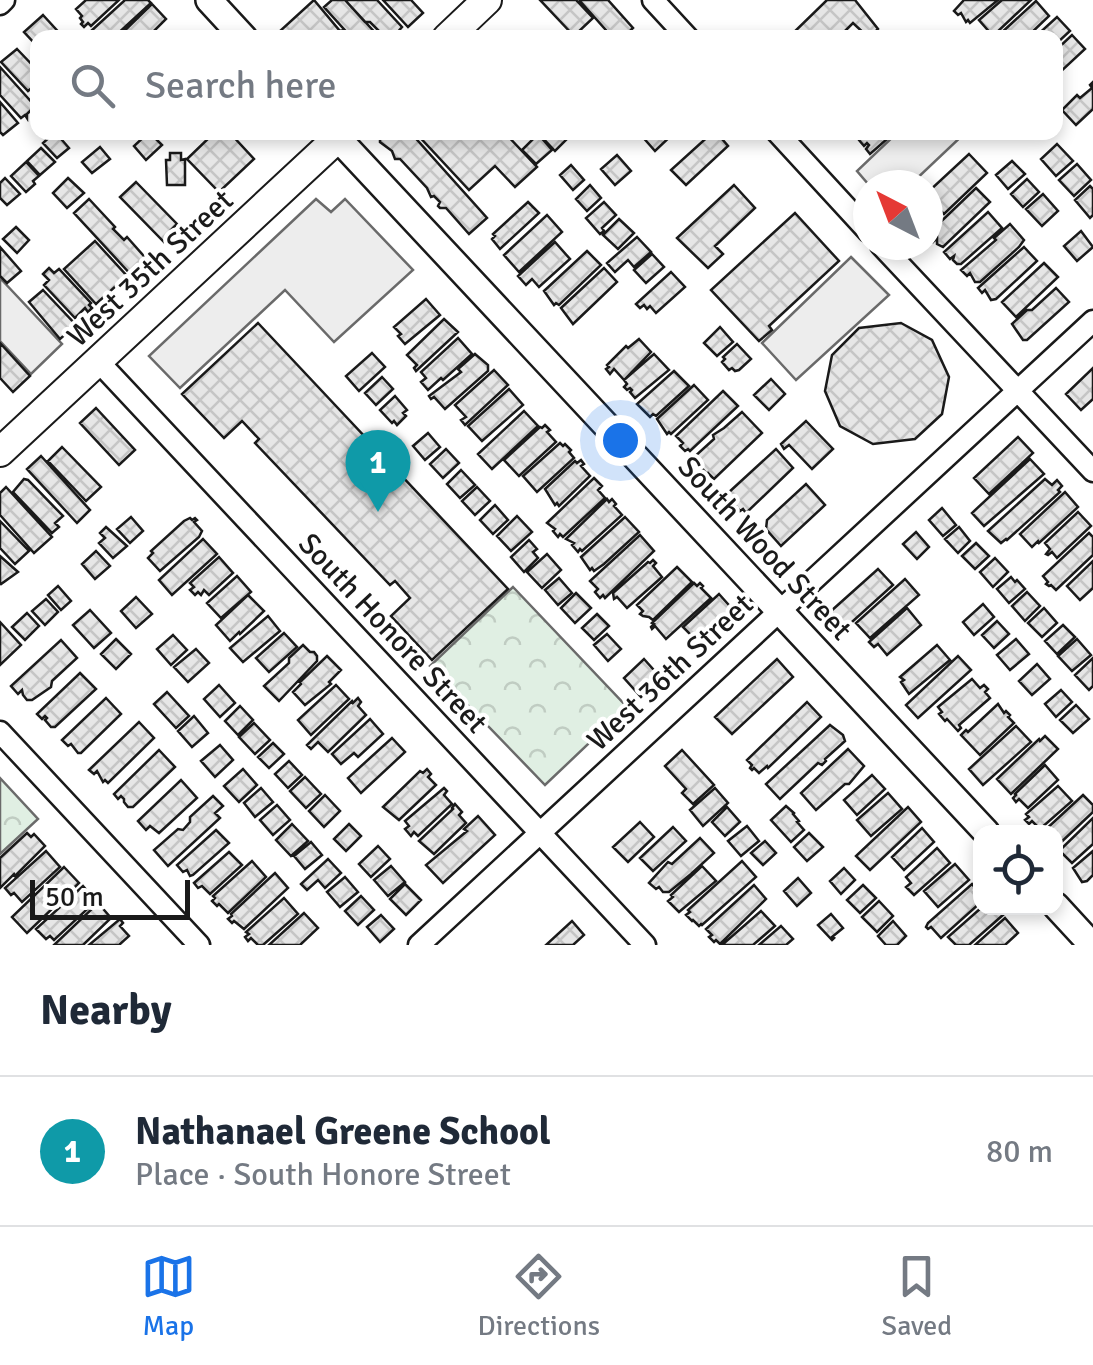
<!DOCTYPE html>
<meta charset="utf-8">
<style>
body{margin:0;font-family:Signika,sans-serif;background:#f6f6f7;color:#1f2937}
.controls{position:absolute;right:30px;bottom:30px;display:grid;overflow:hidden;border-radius:20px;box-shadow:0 5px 15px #0003}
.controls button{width:90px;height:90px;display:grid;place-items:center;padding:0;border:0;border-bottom:2px solid #e0e1e3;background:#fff;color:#1f2937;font:50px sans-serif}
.compass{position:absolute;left:853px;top:170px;width:90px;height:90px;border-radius:50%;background:#fff;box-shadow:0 5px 15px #0003;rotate:318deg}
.scale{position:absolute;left:30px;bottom:25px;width:160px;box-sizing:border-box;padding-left:10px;border:5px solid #1a1a1a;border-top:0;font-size:28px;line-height:35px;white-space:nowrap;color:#1a1a1a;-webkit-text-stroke:8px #fff;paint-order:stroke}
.you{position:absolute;left:620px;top:440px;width:35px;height:35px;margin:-25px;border:8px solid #fff;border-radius:50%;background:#1a73e8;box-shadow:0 0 0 15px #1a73e833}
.badge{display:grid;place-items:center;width:65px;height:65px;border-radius:50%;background:#1a73e8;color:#fff;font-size:32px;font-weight:700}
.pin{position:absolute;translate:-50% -82px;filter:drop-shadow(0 2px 5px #0008)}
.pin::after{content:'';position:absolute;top:52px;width:35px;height:30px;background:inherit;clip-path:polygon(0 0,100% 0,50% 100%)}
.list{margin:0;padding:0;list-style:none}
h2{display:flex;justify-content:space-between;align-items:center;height:130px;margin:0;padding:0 40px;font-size:42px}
h2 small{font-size:32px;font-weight:400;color:#747a83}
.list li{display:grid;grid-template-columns:65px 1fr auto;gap:30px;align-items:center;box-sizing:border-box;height:150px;padding:0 40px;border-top:2px solid #e0e1e3}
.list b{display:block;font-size:38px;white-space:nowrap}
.list p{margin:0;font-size:32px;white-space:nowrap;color:#747a83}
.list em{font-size:32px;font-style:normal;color:#747a83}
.icon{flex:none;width:55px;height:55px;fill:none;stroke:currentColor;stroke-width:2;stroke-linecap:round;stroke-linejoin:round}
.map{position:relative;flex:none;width:1093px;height:945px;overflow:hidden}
.search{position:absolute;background:#fff;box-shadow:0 5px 15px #0003;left:30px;right:30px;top:30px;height:110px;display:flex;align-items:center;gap:25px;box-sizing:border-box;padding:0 35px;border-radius:20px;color:#747a83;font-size:38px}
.sheet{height:280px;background:#fff}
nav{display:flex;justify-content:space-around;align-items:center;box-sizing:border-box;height:140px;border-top:2px solid #e0e1e3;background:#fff;font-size:28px;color:#747a83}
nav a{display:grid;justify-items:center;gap:5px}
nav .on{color:#1a73e8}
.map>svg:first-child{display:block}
.park{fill:url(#park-crowns);stroke:#6a6a6a;stroke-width:2.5}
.parking{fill:#ededed;stroke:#6a6a6a;stroke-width:2.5}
.building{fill:url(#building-cross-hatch);stroke:#1a1a1a;stroke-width:2.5}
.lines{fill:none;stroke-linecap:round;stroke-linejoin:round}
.minor-casing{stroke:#1a1a1a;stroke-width:25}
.tertiary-casing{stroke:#1a1a1a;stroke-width:30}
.secondary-casing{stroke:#1a1a1a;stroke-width:32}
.minor{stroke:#fff;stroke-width:20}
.tertiary{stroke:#fff;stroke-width:25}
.secondary{stroke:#fff;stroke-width:28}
.labels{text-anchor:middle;stroke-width:8;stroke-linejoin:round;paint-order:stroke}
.street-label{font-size:30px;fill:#1a1a1a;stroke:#fff}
</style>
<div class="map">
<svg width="1093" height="945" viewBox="0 0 1093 945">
<defs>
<pattern id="park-crowns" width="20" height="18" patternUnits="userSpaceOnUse" patternTransform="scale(2.5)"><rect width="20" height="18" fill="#e0efe3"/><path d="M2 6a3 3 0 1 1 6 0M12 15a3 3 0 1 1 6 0" fill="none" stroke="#c0ccc2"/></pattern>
<pattern id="building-cross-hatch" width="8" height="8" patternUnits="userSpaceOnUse" patternTransform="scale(2.5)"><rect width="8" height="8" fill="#e6e6e6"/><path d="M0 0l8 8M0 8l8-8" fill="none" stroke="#c5c5c5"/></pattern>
</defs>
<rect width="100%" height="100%" fill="#fff"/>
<!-- park -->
<path class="park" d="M513 587 627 707 545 785 430 666Z
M0 778 38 819 0 854Z"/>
<!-- parking -->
<path class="parking" d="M897 133V132L965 133 910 185H869L857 171Z
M316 199 331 212 345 199 413 270 334 342 285 290 180 388 149 356Z
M851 257 889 295 796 380 762 343Z
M0 278 62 344 31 374 0 341Z"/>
<!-- building -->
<path class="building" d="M86 0H119L91 26 88 23 84 27 81 24 83 22 80 18 82 16 76 9Z
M125 0H148L151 3 113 38H106L102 34 94 38 90 32Z
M314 0 340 31 344 30 347 38H286L280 31Z
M332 0H345L380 38H352L324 7Z
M345 0H377L402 27 396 34V38H381L377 33 379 31 370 22H365Z
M383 0H411L423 13 408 27Z
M540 0H576L593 18 574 36Z
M582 0H608L633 28 623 38H613L580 1Z
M827 0H855L878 29 869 38 853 23 838 38H788Z
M964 0H998L970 23 968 20 966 22 961 13 958 15 954 11Z
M1002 0H1031L993 36 979 20Z
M1036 1 1049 16 1026 38H1001L999 35Z
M152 4 166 19 147 38H117Z
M43 15 64 38H38V47L24 32Z
M1057 17 1070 31 1056 44V38H1034Z
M1072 35 1085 49 1056 76V50Z
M17 49 38 71V83L28 91 1 62Z
M0 67 35 106 27 114V118L25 115 21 118 0 95Z
M1093 82V109L1076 125 1062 110 1077 95 1080 98 1092 88 1090 85Z
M0 102 18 123 3 135 0 132Z
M55 132 69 148 57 158 43 143Z
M149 132 162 145 146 160 134 146Z
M215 132H229L254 159 219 192 187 159Z
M389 132H410L487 218 469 234 446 208H440L438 206 440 202 434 196 431 197 427 188 400 159H395L392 151 380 142V136Z
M415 132H504L537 167 515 187 495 166 469 190Z
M542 132H565L569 137 555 151 540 135Z
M644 132H675L655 151 641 135Z
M713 132H716L728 146 686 185 671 170Z
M862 132H895L870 154 866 149 869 145 867 143 864 146 859 140Z
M538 134 552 150 536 164 522 150Z
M1057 144 1073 161 1056 176 1041 159Z
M100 147 110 159 92 173 82 162Z
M41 148 55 162 40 175 27 161Z
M170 153H181V160L185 159V185H167L166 160H170Z
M969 154 987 173 944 214 941 211 928 223V192Z
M617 155 631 171 615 185 601 169Z
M1012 161 1025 174 1008 189 996 175Z
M26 162 39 176 33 181 35 184 26 192 11 176Z
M1077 164 1091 180 1074 196 1059 180Z
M571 165 584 180 573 190 560 175Z
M5 178 20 194 7 205 0 198V183Z
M68 178 84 193 67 208 53 193Z
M1027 179 1039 192 1023 207 1011 194Z
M136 182 177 224 171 230 174 233 164 242 120 197Z
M590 185 601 198 587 211 576 199Z
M734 185 755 208 715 246 723 254 708 268 677 238Z
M1090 186 1093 189V215L1090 218 1075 200Z
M976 188 990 202 943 247 937 244V238L933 242 928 234Z
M1043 194 1058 211 1042 226 1026 209Z
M89 199 115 227 113 229 124 240 127 237 150 263 134 278 74 213Z
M528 202 539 213 500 249 492 239 495 236 493 234Z
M604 202 616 215 602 228 604 231 600 234 586 218Z
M988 212 1002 228 961 264H957L953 260 954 256 950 259 944 252Z
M795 213 839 261 769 326 772 330 759 341 711 290Z
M547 215 562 232 519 272 504 255Z
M619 219 634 233 618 249 603 235Z
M1010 224 1024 240 1019 247 980 282H975L970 273 967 276 961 270 996 240 994 238Z
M16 227 29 240 17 253 3 239Z
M1081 231 1093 247 1077 261 1064 246Z
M637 237 651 252 634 267 628 260 615 272 607 263Z
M95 241 127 276 96 304 64 269Z
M555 242 570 259 539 287 532 279 526 285 518 276Z
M0 247 21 271 7 283 0 276Z
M1024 247 1037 261 996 299 991 300 985 290 982 293 978 288Z
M587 251 601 265 559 305 556 303 554 305 544 291Z
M652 254 664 267 646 283 634 270Z
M1044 263 1058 277 1016 317 1002 302Z
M49 268 54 273 59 269 91 303 89 305 92 308 88 312 85 308 75 318 44 285 49 280 43 274Z
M604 268 617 282 573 324 561 308Z
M671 272 685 287 656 313 650 306 647 309 644 305 640 308 636 304Z
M1056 288 1069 302 1027 340H1023L1012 324 1027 310H1032Z
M43 290 76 325 60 339 29 302Z
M426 299 440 315 405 344 398 336 401 334 394 327Z
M444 319 458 332 416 371 414 368 417 365 407 355Z
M258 323 508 589 432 660 391 616 410 598 395 581 390 585 255 443 259 439 242 421 224 438 182 394Z
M901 323 932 340 949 377 942 414 915 439 873 444 840 426 825 391 832 355 859 328Z
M720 327 733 342 717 356 704 343Z
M458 338 472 354 443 380 441 378 428 390 421 382 426 378 421 372Z
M639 339 651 352 624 380 614 369 610 374 606 369 609 367 607 365 626 346 628 348Z
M0 343 30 376 13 392 0 378Z
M737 344 751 359 739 370 735 371 732 368 729 370 722 362 725 359 723 357Z
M372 353 385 367 359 391 346 376Z
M475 354 488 365V371L445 409 434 397 431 399 429 396 461 372 458 369Z
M654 354 669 370 635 398 630 392 632 390 630 388 627 390 624 387 627 384 624 380Z
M1093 368V399L1081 410 1066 394Z
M494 370 508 385 465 425 461 420 466 417 455 405Z
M674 371 689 386 656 416 653 414 650 417 637 404Z
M382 377 393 389 376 405 365 393Z
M771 379 785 394 769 410 754 395Z
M694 385 708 400 671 434 669 432 667 434 657 419Z
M509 389 523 405 482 441 468 426Z
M723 391 738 406 690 451 688 449 685 451 680 446 683 443 676 436Z
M395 396 407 410 403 413 406 416 397 425 394 421 392 423 380 410Z
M96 408 135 450 119 465 80 423Z
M524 411 538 426 492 469 478 454Z
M742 412 762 433 714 479 708 473 707 474 693 458 714 439 713 435 724 428Z
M806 421 833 449 812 469 789 445 784 449 781 444Z
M545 425 550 430 547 432 556 442 519 476 504 460 540 427 542 428Z
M428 433 440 447 425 460 413 446Z
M1018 437 1033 453 989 494 974 478Z
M560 443 563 446 565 444 571 450 569 452 574 458 537 492 523 476Z
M62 447 101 487 86 501 48 461Z
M446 449 459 463 443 478 430 464Z
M776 449 793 468 746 513 743 509 740 511 727 494Z
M41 456 90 510 77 523 27 469Z
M1030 459 1044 474 984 526 972 513Z
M581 460 584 464 581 466 590 476 559 506 557 503 555 505 545 489 575 461 577 463Z
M461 470 475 485 460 498 447 484Z
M594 478 602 486 598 490 605 498 563 537 560 534 558 537 553 531 555 529 547 523Z
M24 479 28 480 63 516 55 523 59 527 52 533 13 492Z
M1045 479 1052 485 1057 480 1062 486 1058 490 1060 492 1007 540 1006 539 1001 543 988 531Z
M806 484 825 505 781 546 766 529 767 520Z
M6 487 52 537 34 553 0 515V493Z
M477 487 490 501 475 515 462 501Z
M1065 492 1078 507 1039 543 1038 541 1032 547 1020 534Z
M607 499 609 502 612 499 616 504 614 506 622 515 582 551 580 549 578 552 572 545 574 543 566 539Z
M495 505 508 520 493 534 480 520Z
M942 508 956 525 943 536 929 520Z
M1078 512 1091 526 1057 558 1052 552 1048 555 1046 554 1050 549 1045 543Z
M517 516 532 532 511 551 497 536Z
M131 517 143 531 130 543 117 529Z
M625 517 639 532 604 564 594 571 592 568 590 570 581 557Z
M190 518 192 520 195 518 197 520 194 522 202 531 199 537 160 571 148 558 153 553 151 551 184 521Z
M0 521 29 551 15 564 0 548Z
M106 527 127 546 113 558 99 543 105 538 100 533Z
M959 527 970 541 958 553 945 539Z
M916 532 929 547 917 559 903 544Z
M1089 533 1093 537V555L1056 590 1051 585 1049 586 1046 584 1048 582 1043 576Z
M640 535 654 551 605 598 603 595 600 598 595 592 598 589 590 581Z
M203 539 217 554 172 595 159 580Z
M529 540 537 549 533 552 538 558 524 572 511 557Z
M976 543 989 556 975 569 962 556Z
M96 551 110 566 95 579 82 564Z
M547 554 561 570 542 588 527 572Z
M0 556 18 572 1 584 0 583Z
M219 557 233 573 209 595 204 590 201 595 198 592 195 595 190 590 194 587 190 583Z
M995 558 1008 572 993 587 980 572Z
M653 560 656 563 653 566 662 577 627 608 617 597 614 599 613 593 648 562 650 563Z
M1093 561V588L1080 600 1067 586Z
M677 567 692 582 653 620 649 617 643 616 640 614 643 611 637 605Z
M878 569 893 585 842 631 829 618 830 612Z
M237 576 251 592 221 618 207 603Z
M1011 577 1015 582 1017 580 1025 589 1009 603 997 589Z
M559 578 572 593 558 605 545 590Z
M905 579 919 595 870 638 856 623Z
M694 583 697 586 700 583 703 586 701 588 711 598 666 639 655 626 652 629 651 627 654 624 652 623Z
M58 586 71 601 61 610 48 595Z
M1027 592 1040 606 1025 621 1012 606Z
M576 593 591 608 575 623 561 608Z
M719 594 735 612 699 645 694 639 691 642 688 639 692 636 683 627Z
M248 595 264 611 240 634 239 632 230 641 216 625Z
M136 597 152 614 136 628 121 611Z
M46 599 58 612 45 625 32 611Z
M983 604 994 617 974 635 963 622Z
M907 608 921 625 887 655 878 644 874 647 869 642Z
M1044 608 1057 623 1042 637 1028 623Z
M90 610 111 633 94 648 73 625Z
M27 613 39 626 25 640 12 627Z
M597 614 609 626 594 640 582 628Z
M268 616 280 631 243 662 230 648Z
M997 621 1009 634 994 648 982 635Z
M0 622 21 645 0 665Z
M1063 625 1075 637 1057 654 1045 641Z
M284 633 297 647 269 672 256 658Z
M607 634 621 649 608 661 594 645Z
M173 635 187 650 171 665 157 649Z
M116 639 131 654 116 669 101 654Z
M1016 639 1029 654 1010 670 997 655Z
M1077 639 1091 655 1072 671 1058 656Z
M61 640 77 658 52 681 51 687 32 700H27L23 695 22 690 18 694 11 686Z
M303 645 310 652H314L317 656V661L279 701 264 686 289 663V658Z
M937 645 950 660 909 694 901 682 904 680 900 677Z
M196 649 209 663 188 682 174 667Z
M327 656 341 670 329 682 331 684 305 705 293 692 301 684 300 682Z
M958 656 971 670 918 718 906 705Z
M1093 658V686L1089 690 1075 675Z
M644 659 661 678 641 697 624 678Z
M777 659 793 677 732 734 715 717Z
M1037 664 1050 679 1032 695 1019 681Z
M80 673 96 689 55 727H51L45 720 47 718 45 716 42 719 37 714Z
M972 679 980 688 984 685 988 689 985 692 990 698 959 725 961 728 958 731 947 719 945 721 939 714 942 712 938 707Z
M219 685 235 703 220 717 204 699Z
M336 685 349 699 311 735 298 720Z
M1061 690 1072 702 1056 717 1045 704Z
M167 692 189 716 176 728 154 704Z
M106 698 121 714 81 753H78L71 744 68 746 62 740Z
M358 698 361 702 358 706 366 715 328 752 318 742 311 749 307 745 352 701 353 703Z
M807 702 821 717 768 768 767 766 759 773 754 768 752 770 750 768 752 765 747 760Z
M998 704 1004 713 1006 711 1010 715 1008 717 1014 723 980 755 961 735 966 730 968 732Z
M1076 705 1089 719 1073 733 1060 720Z
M240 706 253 720 238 735 225 721Z
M194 716 208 733 192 747 178 731Z
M370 719 383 734 358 757 354 753 341 764 332 754Z
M139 722 154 738 108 783 105 780 103 782 97 771 94 774 89 770Z
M254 723 270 740 255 754 239 737Z
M830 725 843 735 845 741 825 759 826 761 822 765 818 763 780 799 766 784Z
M1016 726 1031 742 983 785 969 769Z
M1045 736 1058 749 1011 794 997 779 1039 739 1040 741Z
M392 738 405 752 361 793 348 778Z
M273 743 284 754 269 768 258 757Z
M220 745 233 760 215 777 201 761Z
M848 749 864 766 849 784H845L816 810 801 793Z
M159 750 175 767 133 807H128L124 802V799L121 796 118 799 114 794Z
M682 750 714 785 693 804 682 793 686 789 665 766Z
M289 761 302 775 288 788 275 774Z
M1045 765 1058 780 1028 808 1019 799 1016 802 1013 798 1016 795 1015 794Z
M243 769 257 785 239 802 224 786Z
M427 769 431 774 428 777 436 785 399 820 383 807 420 771 423 773Z
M872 775 885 789 857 815 844 800Z
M305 777 321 794 306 808 290 791Z
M181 780 197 798 159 833 150 826 146 830 138 821Z
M1058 786 1072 801 1040 829 1032 821 1029 824 1025 820 1029 817 1026 814Z
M261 788 273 802 255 817 244 803Z
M444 788 447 791 444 795 452 804 418 836 414 832 411 836 405 829 409 826 405 821Z
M715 788 728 803 703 826 690 810Z
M888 793 902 809 871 836 857 820Z
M325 795 340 811 324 827 309 811Z
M1083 795 1093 805V812L1056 847V832H1043Z
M213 796 223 806 215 813 220 818 168 866 154 850 178 829 183 830 190 822V817Z
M455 804 462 812 459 815 466 823 434 854 419 841 453 809 452 808Z
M277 805 290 820 273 835 260 820Z
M786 806 794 813 793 814 799 821 797 822 804 830 791 842 771 820Z
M727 807 740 822 725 836 712 822Z
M908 807 921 822 870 870 856 856Z
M478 816 495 835 443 883 426 865 467 831 464 829Z
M1093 818V844L1072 863 1062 853 1058 857 1056 854Z
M640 822 654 837 628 862 613 847Z
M292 824 308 841 291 856 276 840Z
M349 824 361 836 346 851 334 839Z
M747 826 759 841 741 856 728 841Z
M673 827 686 841 653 871 640 858Z
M922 828 934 842 904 870 892 857Z
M216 830 229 843 193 875 190 876 187 870 183 872 177 865Z
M27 833 31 837 34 834 45 846 15 876 14 874 0 888V858Z
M809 833 823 847 807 861 794 847Z
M700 838 714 853 691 874 669 892H663L659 887 656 889 649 883 668 862 672 864Z
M765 841 776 853 763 865 751 853Z
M311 842 322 855 305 869 294 856Z
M378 846 390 859 371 877 359 864Z
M937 848 950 863 914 895 906 887 911 883 906 877Z
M46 851 60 867 22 902 14 893 11 895 5 888Z
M1093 851V875L1087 881 1082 882 1073 868Z
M229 852 242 865 210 894 202 886 198 888 194 883Z
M328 859 341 873 325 888 318 880 307 890 301 884Z
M252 861 266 877 228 913 219 904 217 906 212 901 215 898 213 896Z
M742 861 756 877 702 925 701 924 699 926 693 920 692 921 686 915 690 912 688 910Z
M955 864 969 880 938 907 924 891Z
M391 866 405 882 388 896 374 880Z
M702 866 716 881 679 912 668 901 673 897 671 895Z
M64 867 79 883 27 933 12 917Z
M844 868 855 880 841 894 830 881Z
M275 873 288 888 244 929 234 921 232 923 228 919 232 916 231 914Z
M345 877 358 892 340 907 327 892Z
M798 878 811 893 797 906 784 891Z
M405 884 421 900 406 915 390 899Z
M972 884 980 894V903L941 938 931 927 928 929 926 927 928 923Z
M754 885 766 899 720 944 716 940 714 942 709 937 712 935 706 929Z
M863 885 876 898 860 913 847 900Z
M83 886 96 901 54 940 50 936 46 939 36 929Z
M361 896 374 910 358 925 345 911Z
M284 898 298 914 263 945H258L251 938 248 941 245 937 249 934 246 932Z
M879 901 893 916 877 932 862 917Z
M98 903 111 918 83 945H54Z
M981 908H999L1004 914 969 945H956L948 937Z
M761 911 775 926 753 945H722Z
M304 913 318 928 300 945H269Z
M831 914 843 928 832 937 834 938 832 940 818 925Z
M381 915 394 929 380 942 367 927Z
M1005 918 1018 933 1005 945H975Z
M120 919 123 923 120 926 129 936 119 945H89Z
M572 921 584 935 573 945H546Z
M893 921 906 936 897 945H886L878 936Z
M781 926 793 939 786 945H759Z"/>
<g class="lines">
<defs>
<path id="minor" d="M653 0 688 38
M0 4 4 0
M777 132 868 231
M881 245 1093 471
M98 361 645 945
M0 732 199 945
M419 945 1093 321"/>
<path id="tertiary" d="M209 0 244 38
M332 132 986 832
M1056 906 1092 945"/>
<path id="secondary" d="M447 38 487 0
M0 452 344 132"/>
</defs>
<!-- minor casing -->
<use href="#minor" class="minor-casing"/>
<!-- tertiary casing -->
<use href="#tertiary" class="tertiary-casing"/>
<!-- secondary casing -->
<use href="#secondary" class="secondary-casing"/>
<!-- minor -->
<use href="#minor" class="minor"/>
<!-- tertiary -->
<use href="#tertiary" class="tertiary"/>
<!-- secondary -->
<use href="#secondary" class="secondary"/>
</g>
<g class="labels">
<!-- street labels -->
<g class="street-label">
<text transform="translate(150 268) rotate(-43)" y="10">West 35th Street</text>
<text transform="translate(765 548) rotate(47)" y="10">South Wood Street</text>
<text transform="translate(393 633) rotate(47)" y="10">South Honore Street</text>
<text transform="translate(670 672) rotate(-43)" y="10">West 36th Street</text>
</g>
</g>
</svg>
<div class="controls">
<button><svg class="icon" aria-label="locate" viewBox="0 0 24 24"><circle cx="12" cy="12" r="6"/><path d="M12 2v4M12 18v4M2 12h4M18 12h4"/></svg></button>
</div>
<svg class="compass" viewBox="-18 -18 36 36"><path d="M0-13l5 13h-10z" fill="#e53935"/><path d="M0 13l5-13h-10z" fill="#747a83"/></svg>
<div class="scale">50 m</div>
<div class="you"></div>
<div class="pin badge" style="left:378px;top:512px;background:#0f9aa8">1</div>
<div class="search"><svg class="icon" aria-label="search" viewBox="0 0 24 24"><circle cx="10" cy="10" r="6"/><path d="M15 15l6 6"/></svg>Search here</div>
</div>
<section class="sheet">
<h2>Nearby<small></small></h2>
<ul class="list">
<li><span class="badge" style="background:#0f9aa8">1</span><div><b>Nathanael Greene School</b><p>Place · South Honore Street</p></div><em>80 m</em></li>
</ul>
</section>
<nav>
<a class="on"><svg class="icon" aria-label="map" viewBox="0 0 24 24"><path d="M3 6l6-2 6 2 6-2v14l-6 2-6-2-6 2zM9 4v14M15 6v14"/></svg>Map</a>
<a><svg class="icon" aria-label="directions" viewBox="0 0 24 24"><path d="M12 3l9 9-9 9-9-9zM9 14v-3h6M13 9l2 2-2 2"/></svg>Directions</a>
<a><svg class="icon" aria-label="saved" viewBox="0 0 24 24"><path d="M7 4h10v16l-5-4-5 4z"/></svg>Saved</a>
</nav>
